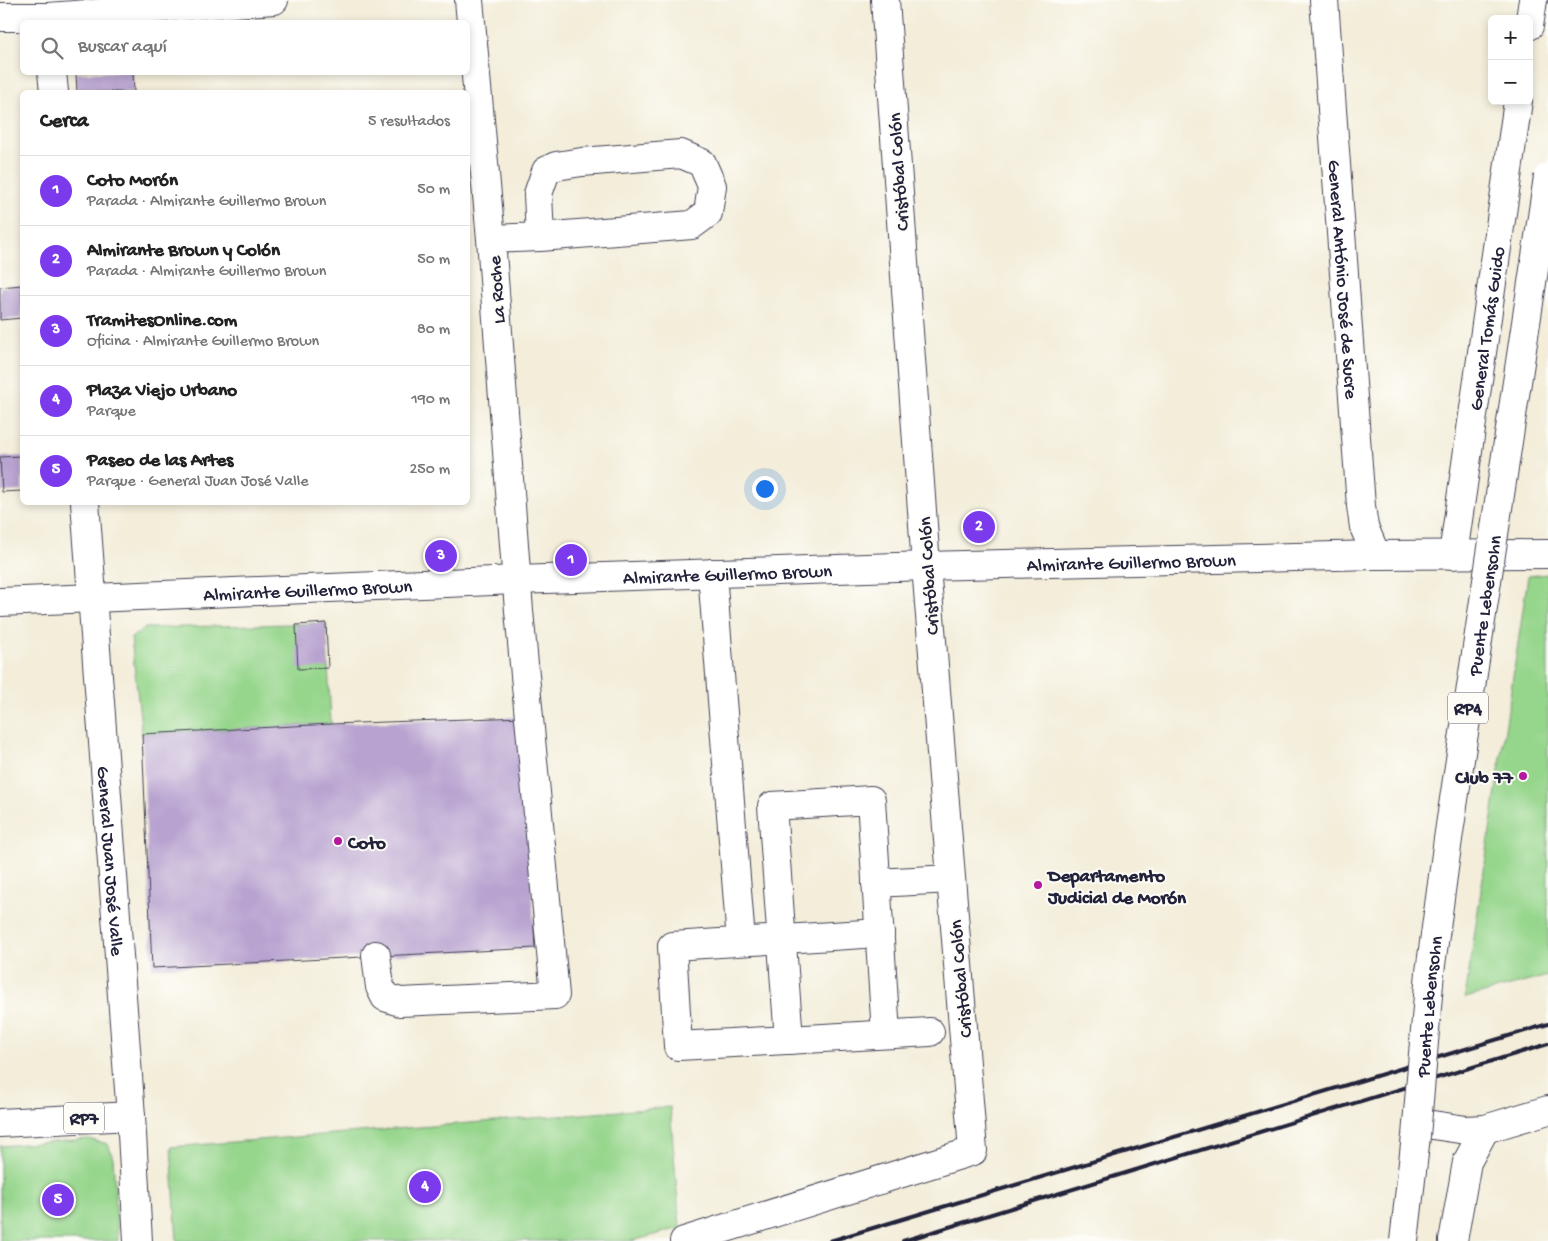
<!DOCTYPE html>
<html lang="es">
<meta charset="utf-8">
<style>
body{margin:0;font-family:"Gochi Hand",sans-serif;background:#f2f2f2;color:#222}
.controls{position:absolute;right:15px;top:15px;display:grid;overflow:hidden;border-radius:8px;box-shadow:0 2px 8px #0003}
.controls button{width:45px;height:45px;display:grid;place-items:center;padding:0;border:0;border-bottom:1px solid #e0e0e0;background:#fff;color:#222;font:25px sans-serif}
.you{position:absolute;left:764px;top:488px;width:18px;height:18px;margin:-12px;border:4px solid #fff;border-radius:50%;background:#1a73e8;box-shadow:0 0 0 8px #1a73e833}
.badge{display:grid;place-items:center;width:32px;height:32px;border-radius:50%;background:#7c3aed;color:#fff;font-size:16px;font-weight:700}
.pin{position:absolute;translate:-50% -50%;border:2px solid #fff;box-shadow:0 1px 5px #0006}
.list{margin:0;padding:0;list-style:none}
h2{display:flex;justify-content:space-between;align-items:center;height:65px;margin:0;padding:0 20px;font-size:21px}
h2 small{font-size:16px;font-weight:400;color:#767676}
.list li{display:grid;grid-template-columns:32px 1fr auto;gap:15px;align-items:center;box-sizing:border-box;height:70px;padding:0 20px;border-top:1px solid #e0e0e0}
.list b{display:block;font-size:19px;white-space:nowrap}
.list p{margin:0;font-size:16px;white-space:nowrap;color:#767676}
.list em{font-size:16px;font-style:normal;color:#767676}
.icon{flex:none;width:28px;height:28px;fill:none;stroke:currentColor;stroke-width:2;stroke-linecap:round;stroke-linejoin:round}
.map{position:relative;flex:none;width:1548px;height:1241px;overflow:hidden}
.search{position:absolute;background:#fff;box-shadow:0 2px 8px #0003;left:20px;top:20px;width:450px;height:55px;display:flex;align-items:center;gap:12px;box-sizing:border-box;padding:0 18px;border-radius:8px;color:#767676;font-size:19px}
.panel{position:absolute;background:#fff;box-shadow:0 2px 8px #0003;left:20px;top:90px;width:450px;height:415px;border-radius:8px}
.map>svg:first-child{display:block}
.green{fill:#96d68c;stroke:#5c7c64}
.building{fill:#b8a3d0}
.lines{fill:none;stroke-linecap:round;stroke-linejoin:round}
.minor-casing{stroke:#414053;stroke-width:30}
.major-casing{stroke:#414053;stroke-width:30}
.minor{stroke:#fff;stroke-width:28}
.major{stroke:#fff;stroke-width:28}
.rail{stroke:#22223b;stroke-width:4}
.major-bridge-casing{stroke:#414053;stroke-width:30;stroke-linecap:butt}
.major-bridge{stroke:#fff;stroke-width:28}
.poi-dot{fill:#b5179e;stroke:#fdfcf7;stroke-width:2}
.labels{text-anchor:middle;stroke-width:4;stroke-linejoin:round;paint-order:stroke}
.shield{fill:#fdfcf7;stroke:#646373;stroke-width:1}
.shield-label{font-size:18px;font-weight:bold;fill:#22223b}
.street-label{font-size:19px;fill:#22223b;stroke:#fdfcf7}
.poi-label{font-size:19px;font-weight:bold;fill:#22223b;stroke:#fdfcf7;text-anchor:start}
</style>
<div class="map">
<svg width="1548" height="1241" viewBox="0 0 1548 1241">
<rect width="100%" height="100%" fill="#fdfcf7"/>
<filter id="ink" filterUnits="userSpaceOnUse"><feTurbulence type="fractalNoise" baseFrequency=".02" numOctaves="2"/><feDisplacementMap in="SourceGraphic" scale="10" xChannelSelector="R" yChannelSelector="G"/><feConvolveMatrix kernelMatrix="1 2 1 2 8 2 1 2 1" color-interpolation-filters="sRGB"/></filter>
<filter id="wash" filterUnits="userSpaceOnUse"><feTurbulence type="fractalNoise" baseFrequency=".0096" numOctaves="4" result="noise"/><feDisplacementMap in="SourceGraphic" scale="20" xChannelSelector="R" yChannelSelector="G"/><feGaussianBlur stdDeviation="1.12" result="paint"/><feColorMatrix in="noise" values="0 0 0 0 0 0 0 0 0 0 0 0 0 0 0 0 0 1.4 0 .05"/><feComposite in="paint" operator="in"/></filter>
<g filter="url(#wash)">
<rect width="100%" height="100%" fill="#f3edd9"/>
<!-- green -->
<path class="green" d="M1548 574V976L1465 998 1528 576Z
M326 623 331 724 142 734 131 638 145 628Z
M670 1107 680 1228 632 1241H177L171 1147Z
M88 1139 108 1144 113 1158 118 1241H0V1146Z"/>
<g id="blocks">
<!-- building -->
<path class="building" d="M133 72 134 92H77L76 73Z
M22 285V318L0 320V287Z
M22 456V491L2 492 0 457Z
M326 623 328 668 298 669 296 625Z
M523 717 535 948 152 968 142 734 331 724Z"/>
</g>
</g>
<g filter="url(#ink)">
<use href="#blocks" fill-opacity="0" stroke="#414053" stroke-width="1"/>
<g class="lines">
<defs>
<g id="minor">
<path id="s1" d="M1324 0 1361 506 1364 527 1376 555"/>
<path d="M0 17H48L274 0"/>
<path d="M1529 26 1533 0"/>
<path d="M52 72 54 92"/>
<path d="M491 239 540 237 692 225 708 213 712 186 702 163 681 154 582 162 556 166 546 171 538 194 540 237"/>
<path id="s2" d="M85 502 131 1116 138 1241"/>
<path id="s3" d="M1453 555 1518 101"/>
<path d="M712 573 741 941"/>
<path id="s4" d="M0 602 517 580 926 566 1376 555 1548 554"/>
<path d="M876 883 951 879"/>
<path d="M880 933 672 946 678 1046 930 1032"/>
<path d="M376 955 380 987 385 997 400 1002 555 995 519 611 491 239 469 0"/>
<path d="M789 1040 772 806 871 800 886 1034"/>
<path d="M1426 1124 1466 1130 1485 1129 1548 1110"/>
<path d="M684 1241 973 1151 926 566 885 0"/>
<path d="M1453 1241 1467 1162 1485 1129"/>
</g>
<path id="major" d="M0 1123 131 1116"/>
</defs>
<!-- minor casing -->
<use href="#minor" class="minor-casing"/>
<!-- major casing -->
<use href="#major" class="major-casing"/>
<!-- minor -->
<use href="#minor" class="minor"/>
<!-- major -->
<use href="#major" class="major"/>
<!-- rail -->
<path class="rail" d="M830 1241 1548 1024
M903 1241 1548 1044"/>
<defs>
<g id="major-bridge">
<path id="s5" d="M1404 1241 1416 1136 1430 972 1448 839 1548 177"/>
</g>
</defs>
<!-- major-bridge casing -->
<use href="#major-bridge" class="major-bridge-casing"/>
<!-- major-bridge -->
<use href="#major-bridge" class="major-bridge"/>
</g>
</g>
<!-- markers -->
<g class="poi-dot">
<circle cx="1523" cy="776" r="5"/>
<circle cx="338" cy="841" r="5"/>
<circle cx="1038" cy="885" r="5"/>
</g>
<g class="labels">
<!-- shield labels -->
<g class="shield">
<rect x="1448" y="692.5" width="40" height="31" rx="4"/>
<rect x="64" y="1102.5" width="40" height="31" rx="4"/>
</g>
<g class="shield-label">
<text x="1468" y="714">RP4</text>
<text x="84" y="1124">RP7</text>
</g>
<!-- street labels -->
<g class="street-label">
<text transform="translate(897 172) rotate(-94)" y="7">Cristóbal Colón</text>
<text dy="7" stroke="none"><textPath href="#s1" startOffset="280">General António José de Sucre</textPath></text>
<text transform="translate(495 290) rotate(-94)" y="7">La Roche</text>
<text dy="7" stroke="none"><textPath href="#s3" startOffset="229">General Tomás Guido</textPath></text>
<text dy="7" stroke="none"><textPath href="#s4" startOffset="1132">Almirante Guillermo Brown</textPath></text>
<text dy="7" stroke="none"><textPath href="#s4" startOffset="728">Almirante Guillermo Brown</textPath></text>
<text transform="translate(927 576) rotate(-94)" y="7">Cristóbal Colón</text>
<text dy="7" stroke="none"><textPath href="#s4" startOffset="308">Almirante Guillermo Brown</textPath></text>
<text dy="7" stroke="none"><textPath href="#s5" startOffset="641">Puente Lebensohn</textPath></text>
<text dy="7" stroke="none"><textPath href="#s2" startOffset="360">General Juan José Valle</textPath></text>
<text transform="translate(959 979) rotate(-95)" y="7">Cristóbal Colón</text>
<text dy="7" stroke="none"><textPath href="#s5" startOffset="236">Puente Lebensohn</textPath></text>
</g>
<!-- poi labels -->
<g class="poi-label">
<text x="1513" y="783" text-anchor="end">Club 77</text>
<text x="348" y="848">Coto</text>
<text x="1048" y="881">Departamento<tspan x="1048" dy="22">Judicial de Morón</tspan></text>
</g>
</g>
</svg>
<div class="controls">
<button>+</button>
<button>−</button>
</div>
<div class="you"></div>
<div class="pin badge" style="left:571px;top:560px">1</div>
<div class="pin badge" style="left:979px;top:527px">2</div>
<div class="pin badge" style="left:441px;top:556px">3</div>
<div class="pin badge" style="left:425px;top:1187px">4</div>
<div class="pin badge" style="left:58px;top:1200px">5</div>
<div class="search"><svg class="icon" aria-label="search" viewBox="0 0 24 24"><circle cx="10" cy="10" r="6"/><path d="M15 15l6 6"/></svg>Buscar aquí</div>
<section class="panel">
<h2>Cerca<small>5 resultados</small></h2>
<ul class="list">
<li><span class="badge">1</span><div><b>Coto Morón</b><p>Parada · Almirante Guillermo Brown</p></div><em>50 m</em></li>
<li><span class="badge">2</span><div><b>Almirante Brown y Colón</b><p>Parada · Almirante Guillermo Brown</p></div><em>50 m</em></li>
<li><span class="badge">3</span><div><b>TramitesOnline.com</b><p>Oficina · Almirante Guillermo Brown</p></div><em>80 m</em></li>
<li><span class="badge">4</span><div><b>Plaza Viejo Urbano</b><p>Parque</p></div><em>190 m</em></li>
<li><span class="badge">5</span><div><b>Paseo de las Artes</b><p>Parque · General Juan José Valle</p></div><em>250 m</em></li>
</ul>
</section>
</div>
